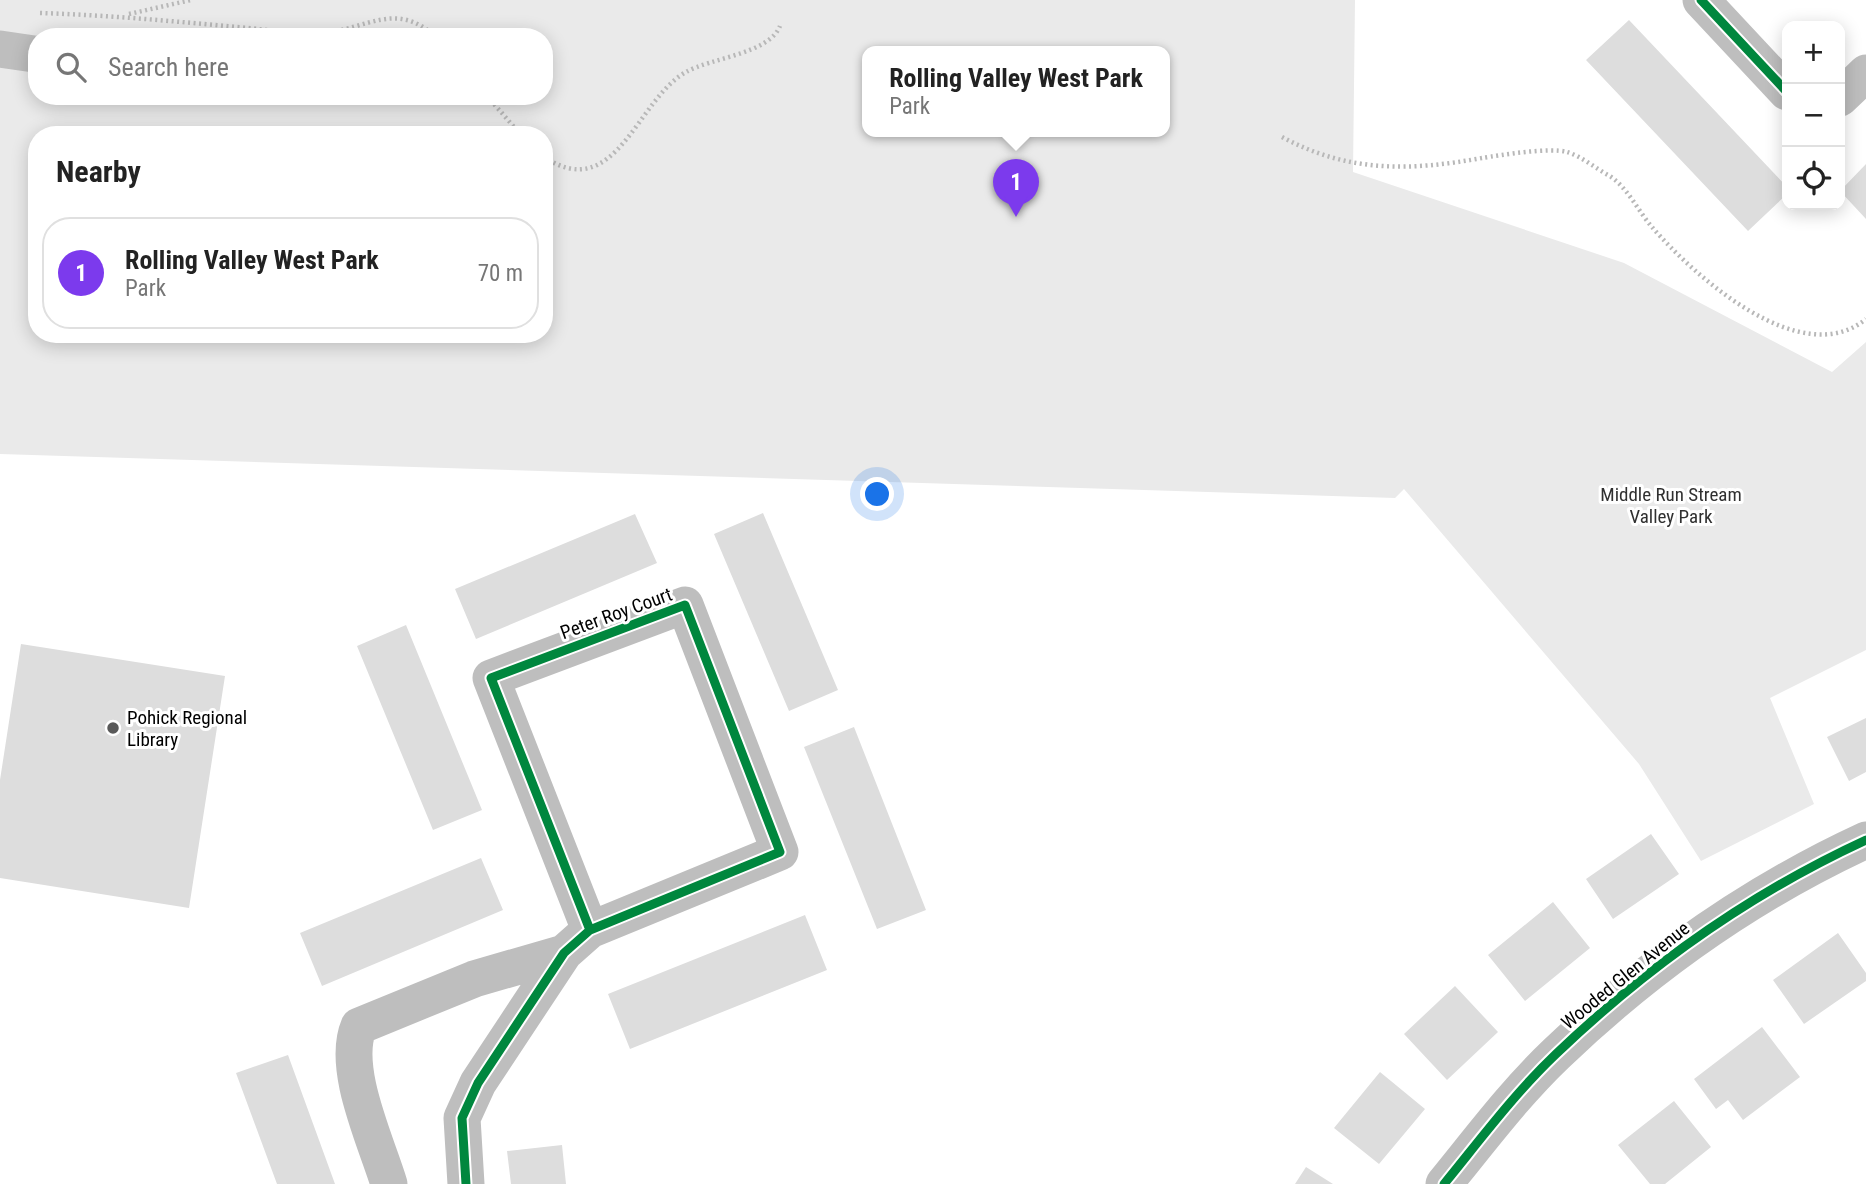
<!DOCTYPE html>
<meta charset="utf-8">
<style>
body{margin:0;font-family:"Roboto Condensed",sans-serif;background:#f2f2f2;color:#222}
.controls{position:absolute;right:21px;top:21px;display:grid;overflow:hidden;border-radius:14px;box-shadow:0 4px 18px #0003}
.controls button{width:63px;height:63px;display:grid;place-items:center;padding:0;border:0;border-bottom:2px solid #e0e0e0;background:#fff;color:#222;font:35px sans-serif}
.you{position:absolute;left:878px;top:495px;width:24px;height:24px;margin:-18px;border:5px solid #fff;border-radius:50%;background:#1a73e8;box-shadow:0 0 0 10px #1a73e833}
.badge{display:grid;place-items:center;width:46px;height:46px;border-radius:50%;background:#7c3aed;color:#fff;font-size:23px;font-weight:700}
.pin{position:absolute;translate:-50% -58px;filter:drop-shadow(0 2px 4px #0008)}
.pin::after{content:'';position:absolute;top:37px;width:24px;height:21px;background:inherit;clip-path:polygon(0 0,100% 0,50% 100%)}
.popup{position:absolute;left:862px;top:46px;width:308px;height:91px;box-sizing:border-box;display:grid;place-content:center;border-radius:14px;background:#fff;filter:drop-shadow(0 2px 5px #0005);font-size:23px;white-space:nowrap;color:#767676}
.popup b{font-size:26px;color:#222}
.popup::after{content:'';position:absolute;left:50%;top:100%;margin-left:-14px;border:14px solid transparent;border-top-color:#fff}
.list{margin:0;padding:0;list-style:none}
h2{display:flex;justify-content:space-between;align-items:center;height:91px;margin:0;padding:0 28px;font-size:30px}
h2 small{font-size:23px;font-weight:400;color:#767676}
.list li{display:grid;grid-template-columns:46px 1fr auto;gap:21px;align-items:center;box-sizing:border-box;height:112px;margin:0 14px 14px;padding:0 14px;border:2px solid #e0e0e0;border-radius:28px}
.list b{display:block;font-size:26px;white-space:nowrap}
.list p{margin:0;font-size:23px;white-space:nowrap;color:#767676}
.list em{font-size:23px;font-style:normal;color:#767676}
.icon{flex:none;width:38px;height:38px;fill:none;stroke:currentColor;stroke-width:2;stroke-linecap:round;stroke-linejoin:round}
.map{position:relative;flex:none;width:1866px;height:1184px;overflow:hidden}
.search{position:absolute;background:#fff;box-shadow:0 4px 18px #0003;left:28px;top:28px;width:525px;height:77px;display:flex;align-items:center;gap:18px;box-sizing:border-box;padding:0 24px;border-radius:28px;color:#767676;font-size:26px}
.panel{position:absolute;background:#fff;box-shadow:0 4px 18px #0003;left:28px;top:126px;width:525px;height:217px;border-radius:28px}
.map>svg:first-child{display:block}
.green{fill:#eaeaea;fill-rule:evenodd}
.building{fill:#ddd}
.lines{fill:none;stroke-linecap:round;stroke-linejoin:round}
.path{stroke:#b8b8b8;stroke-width:4.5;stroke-dasharray:2 3.5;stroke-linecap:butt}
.minor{stroke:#bebebe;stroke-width:37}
.cycleway-casing{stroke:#fff;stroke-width:13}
.cycleway{stroke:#00873e;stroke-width:9}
.poi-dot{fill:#595959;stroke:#fff;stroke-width:2.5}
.labels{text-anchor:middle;stroke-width:6;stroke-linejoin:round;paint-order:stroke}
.park-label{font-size:19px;fill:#303030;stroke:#fff}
.street-label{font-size:19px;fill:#000;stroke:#fff}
.poi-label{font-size:19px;fill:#000;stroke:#fff;text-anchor:start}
</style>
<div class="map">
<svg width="1866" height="1184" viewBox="0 0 1866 1184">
<rect width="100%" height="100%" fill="#fff"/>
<!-- green -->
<path class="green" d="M0 0H1355L1353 172 1624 263 1832 372 1866 342V650L1770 698 1814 804 1701 861 1639 764 1404 489 1395 498 0 454ZM37 37H544V96H37ZM867 51H1165V131H867ZM37 135H544V334H37Z"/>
<!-- building -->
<path class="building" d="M1629 20 1787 187V194L1748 231 1586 60Z
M1866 164V219L1840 191Z
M763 513 838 690 789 711 714 534Z
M635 514 657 563 476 639 455 589Z
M406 625 482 810 433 830 357 646Z
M21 644 225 676 189 908 0 878V780Z
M1866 718V772L1849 781 1827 737Z
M854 727 926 910 877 929 804 747Z
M1651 834 1679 874 1613 919 1586 879Z
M481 858 503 910 322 986 300 933Z
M1553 902 1590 948 1525 1001 1488 955Z
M805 915 827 970 630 1049 608 994Z
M1838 933 1866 973V981L1804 1024 1773 980Z
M1455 986 1498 1032 1447 1080 1404 1034Z
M1762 1027 1800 1077 1743 1120 1728 1100 1716 1109 1694 1079Z
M288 1055 335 1184H277L236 1073Z
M1380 1072 1425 1109 1379 1164 1334 1128Z
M1674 1101 1711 1147 1665 1184H1650L1618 1145Z
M562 1145 566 1184H511L507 1151Z
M1306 1167 1333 1184H1295Z"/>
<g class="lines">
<!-- path -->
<path class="path" d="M40 13C106 15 171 21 237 27 266 29 294 35 322 33 369 29 395 0 436 37
M129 14 191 0
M487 96 521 135
M1282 137C1349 173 1410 171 1482 158 1501 155 1550 147 1567 152 1581 156 1595 168 1608 175 1627 186 1638 211 1652 227 1694 276 1801 372 1866 319
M544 157C616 205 637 99 686 72 710 58 769 54 780 26"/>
<!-- minor -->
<path class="minor" d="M1701 0 1787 92
M0 49 34 54
M1840 98 1866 73
M389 1184C376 1141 341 1068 359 1026L474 979 564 953
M466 1184 462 1118 478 1083 564 953 590 930 780 852 685 605 491 678 590 930
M1444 1184C1480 1140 1514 1094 1556 1054 1647 967 1751 893 1866 840"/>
<defs>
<path id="cycleway" d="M1701 0 1787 92
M466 1184 462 1118 478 1083 564 953 590 930 780 852 685 605 491 678 590 930
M1444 1184C1480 1140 1514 1094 1556 1054 1647 967 1751 893 1866 840"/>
</defs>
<!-- cycleway casing -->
<use href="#cycleway" class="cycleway-casing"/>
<!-- cycleway -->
<use href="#cycleway" class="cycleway"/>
</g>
<!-- markers -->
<circle class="poi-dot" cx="113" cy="728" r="7"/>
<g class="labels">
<!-- park labels -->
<g class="park-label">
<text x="1671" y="501">Middle Run Stream<tspan x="1671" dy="22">Valley Park</tspan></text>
</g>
<!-- street labels -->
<g class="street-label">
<text transform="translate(616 613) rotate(-20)" y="7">Peter Roy Court</text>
<text transform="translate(1625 975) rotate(-39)" y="7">Wooded Glen Avenue</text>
</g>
<!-- poi labels -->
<g class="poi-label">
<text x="127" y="724">Pohick Regional<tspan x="127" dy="22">Library</tspan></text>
</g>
</g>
</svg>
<div class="controls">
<button>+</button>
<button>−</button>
<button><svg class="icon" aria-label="locate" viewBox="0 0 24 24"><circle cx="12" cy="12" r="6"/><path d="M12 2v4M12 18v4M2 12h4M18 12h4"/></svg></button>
</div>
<div class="you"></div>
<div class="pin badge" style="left:1016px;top:217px">1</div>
<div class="popup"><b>Rolling Valley West Park</b>Park</div>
<div class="search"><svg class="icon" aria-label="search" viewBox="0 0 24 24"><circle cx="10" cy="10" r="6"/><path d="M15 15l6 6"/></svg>Search here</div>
<section class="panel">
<h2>Nearby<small></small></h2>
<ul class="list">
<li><span class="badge">1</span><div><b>Rolling Valley West Park</b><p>Park</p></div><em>70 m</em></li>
</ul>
</section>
</div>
